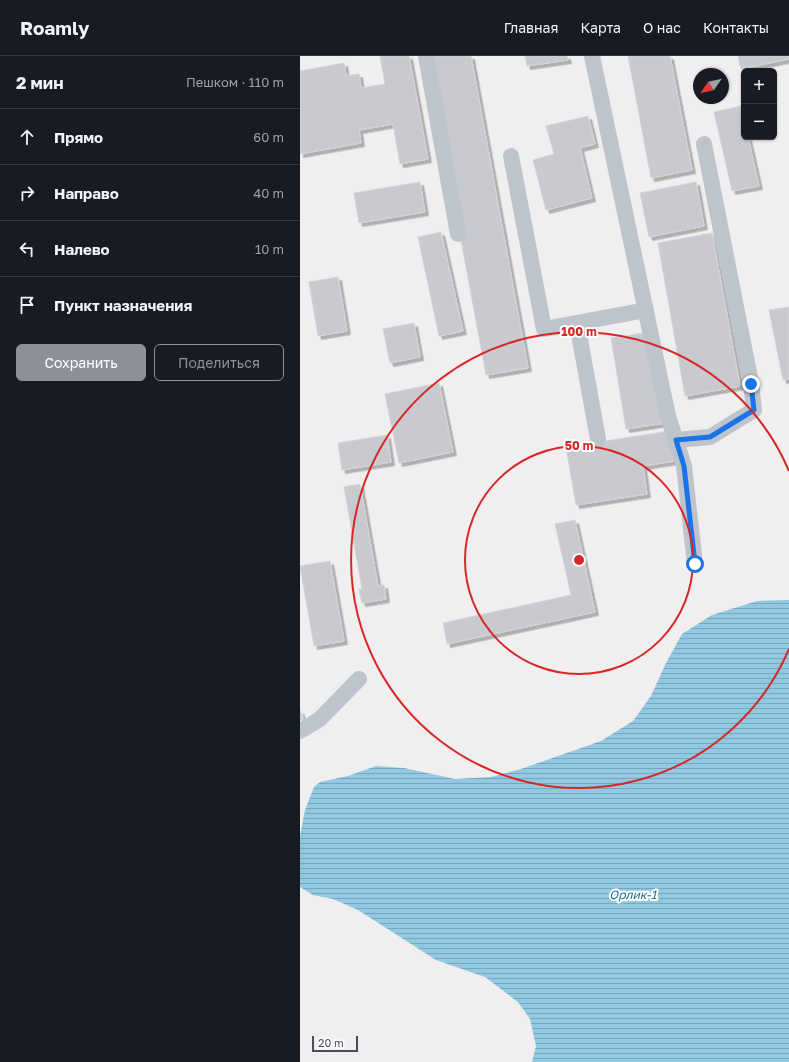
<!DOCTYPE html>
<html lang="ru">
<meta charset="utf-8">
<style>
body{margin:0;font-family:"Golos Text",sans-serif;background:#242831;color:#f1f3f6}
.controls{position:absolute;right:12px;top:12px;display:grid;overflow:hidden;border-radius:6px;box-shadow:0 1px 3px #0004}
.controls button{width:36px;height:36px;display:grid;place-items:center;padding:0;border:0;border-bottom:1px solid #363941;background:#171b24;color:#f1f3f6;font:20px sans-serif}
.compass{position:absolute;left:393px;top:12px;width:36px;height:36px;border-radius:50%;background:#171b24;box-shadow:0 1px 3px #0004;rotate:236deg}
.scale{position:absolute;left:12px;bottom:10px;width:46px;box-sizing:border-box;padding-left:4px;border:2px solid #484f59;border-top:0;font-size:11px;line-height:14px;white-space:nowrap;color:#484f59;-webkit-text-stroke:3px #fff;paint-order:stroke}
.stop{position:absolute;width:12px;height:12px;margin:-9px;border:3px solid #1a73e8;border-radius:50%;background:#fff}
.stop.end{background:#1a73e8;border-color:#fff;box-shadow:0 1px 4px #0008}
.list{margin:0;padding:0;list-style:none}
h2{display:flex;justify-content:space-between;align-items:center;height:52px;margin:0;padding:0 16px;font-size:17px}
h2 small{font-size:13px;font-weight:400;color:#9ea1a6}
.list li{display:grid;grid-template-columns:26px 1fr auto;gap:12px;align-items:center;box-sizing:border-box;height:56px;padding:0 16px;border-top:1px solid #363941}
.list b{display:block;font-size:15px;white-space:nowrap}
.list em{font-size:13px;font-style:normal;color:#9ea1a6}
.actions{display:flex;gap:8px;padding:12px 16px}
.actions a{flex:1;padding:9px 0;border:1px solid #8c9099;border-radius:6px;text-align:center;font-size:14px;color:#8c9099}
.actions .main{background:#8c9099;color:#fff}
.icon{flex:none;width:22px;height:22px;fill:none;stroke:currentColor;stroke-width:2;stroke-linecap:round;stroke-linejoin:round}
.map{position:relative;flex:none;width:489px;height:1006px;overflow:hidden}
header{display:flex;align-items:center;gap:24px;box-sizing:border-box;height:56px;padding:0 20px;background:#171b24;border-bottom:1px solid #363941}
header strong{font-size:19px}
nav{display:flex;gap:22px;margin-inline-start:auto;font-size:14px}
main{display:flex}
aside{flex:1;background:#171b24}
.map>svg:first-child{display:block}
.water{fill:url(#water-rules)}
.building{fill:#c9cad0;stroke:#d3d4d9;filter:url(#shadow)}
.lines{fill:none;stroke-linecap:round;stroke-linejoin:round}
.minor{stroke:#bec4cc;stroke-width:16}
.route{stroke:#1a73e8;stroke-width:5}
.ring{fill:none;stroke:#d62828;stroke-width:2}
.labels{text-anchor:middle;stroke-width:4;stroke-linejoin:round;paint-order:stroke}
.water-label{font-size:12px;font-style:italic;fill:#1b7299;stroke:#fff}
.centre{fill:#d62828;stroke:#fff;stroke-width:2}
.ring-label{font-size:12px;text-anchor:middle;font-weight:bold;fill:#d62828;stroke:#fff;stroke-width:4;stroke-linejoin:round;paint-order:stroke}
</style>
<header>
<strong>Roamly</strong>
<nav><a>Главная</a><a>Карта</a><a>О нас</a><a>Контакты</a></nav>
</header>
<main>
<aside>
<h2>2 мин<small>Пешком · 110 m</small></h2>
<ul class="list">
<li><svg class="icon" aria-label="ahead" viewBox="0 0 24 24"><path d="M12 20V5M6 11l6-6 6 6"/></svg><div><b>Прямо</b></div><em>60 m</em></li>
<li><svg class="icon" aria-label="right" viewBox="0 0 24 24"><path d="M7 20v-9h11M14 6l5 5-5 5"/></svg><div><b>Направо</b></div><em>40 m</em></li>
<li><svg class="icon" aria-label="left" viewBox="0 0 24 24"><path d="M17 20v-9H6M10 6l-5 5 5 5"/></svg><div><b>Налево</b></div><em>10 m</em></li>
<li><svg class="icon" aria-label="arrive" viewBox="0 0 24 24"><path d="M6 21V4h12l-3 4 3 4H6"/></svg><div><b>Пункт назначения</b></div></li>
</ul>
<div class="actions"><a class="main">Сохранить</a><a>Поделиться</a></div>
</aside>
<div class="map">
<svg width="489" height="1006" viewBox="0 0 489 1006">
<defs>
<pattern id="water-rules" width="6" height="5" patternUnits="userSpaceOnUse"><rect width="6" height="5" fill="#92c9e2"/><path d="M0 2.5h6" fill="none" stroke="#79a6ba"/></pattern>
<filter id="shadow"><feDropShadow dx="3.5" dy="3.5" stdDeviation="0" flood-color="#0004"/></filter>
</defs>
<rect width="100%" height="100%" fill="#f0eeee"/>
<!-- water -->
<path class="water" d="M489 544V1006H232L236 990 230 963 218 946 185 921 136 904 58 854 33 843 13 839 0 831V780L5 754 14 731 20 726 48 720 76 710 104 712 155 723 191 721 221 713 301 685 333 665 351 640 366 607 382 578 412 559 457 545Z"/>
<!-- building -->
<path class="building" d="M80 0H109L128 103 100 108 93 68 59 74 61 87 0 98V15L44 7 46 20 59 18 61 32 85 28Z
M127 0H171L228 312 186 319Z
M225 0H267L268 4 227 10Z
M328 0H370L392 114 351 122Z
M438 0H489V3L441 13Z
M441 50 444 62V81H448L459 130 432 135 414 56Z
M288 60 295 88 280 92 292 142 246 154 233 104 254 98 246 70Z
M120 126 125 156 59 167 54 137Z
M396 126 404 170 349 181 340 137Z
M141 176 163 275 139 280 118 181Z
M412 177 440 330 385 340 358 187Z
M38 221 47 275 18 280 9 226Z
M489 251V323L483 324 469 254Z
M114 267 120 301 90 307 83 273Z
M350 276 365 367 326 373 311 282Z
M139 327 153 396 99 407 85 338Z
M370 375 375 405 343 410 347 438 276 449 266 391Z
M87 379 91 406 42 414 38 387Z
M60 428 78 530 84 529 86 543 62 547 59 533H62L44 431Z
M275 464 295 556 147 588 143 567 271 539 255 468Z
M30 505 44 585 14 590 0 510Z
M0 654 3 663 0 664Z"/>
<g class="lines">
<!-- minor -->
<path class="minor" d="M126 0 158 178
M292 0 368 360 384 410 395 508
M211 100 244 273 346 254
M277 267 298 383
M376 384 410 381 454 354 451 327 404 88
M0 675 20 663 59 623"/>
</g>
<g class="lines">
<!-- route -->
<path class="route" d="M395 508 384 410 376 384 410 381 454 354 451 328"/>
</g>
<!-- distance rings -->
<g class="ring">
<circle cx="279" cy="504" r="114"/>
<path d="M489 593A228 228 0 1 1 489 415"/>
</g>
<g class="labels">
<!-- water labels -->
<g class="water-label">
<text x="333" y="843">Орлик-1</text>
</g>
</g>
<circle cx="279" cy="504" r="6" class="centre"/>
<g class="ring-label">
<text x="279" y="280">100 m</text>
<text x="279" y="394">50 m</text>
</g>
</svg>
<div class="controls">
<button>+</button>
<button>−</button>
</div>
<svg class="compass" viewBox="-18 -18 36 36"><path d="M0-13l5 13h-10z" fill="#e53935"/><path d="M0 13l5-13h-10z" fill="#9ea1a6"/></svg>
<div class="scale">20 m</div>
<div class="stop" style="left:395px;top:508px"></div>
<div class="stop end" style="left:451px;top:328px"></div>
</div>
</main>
